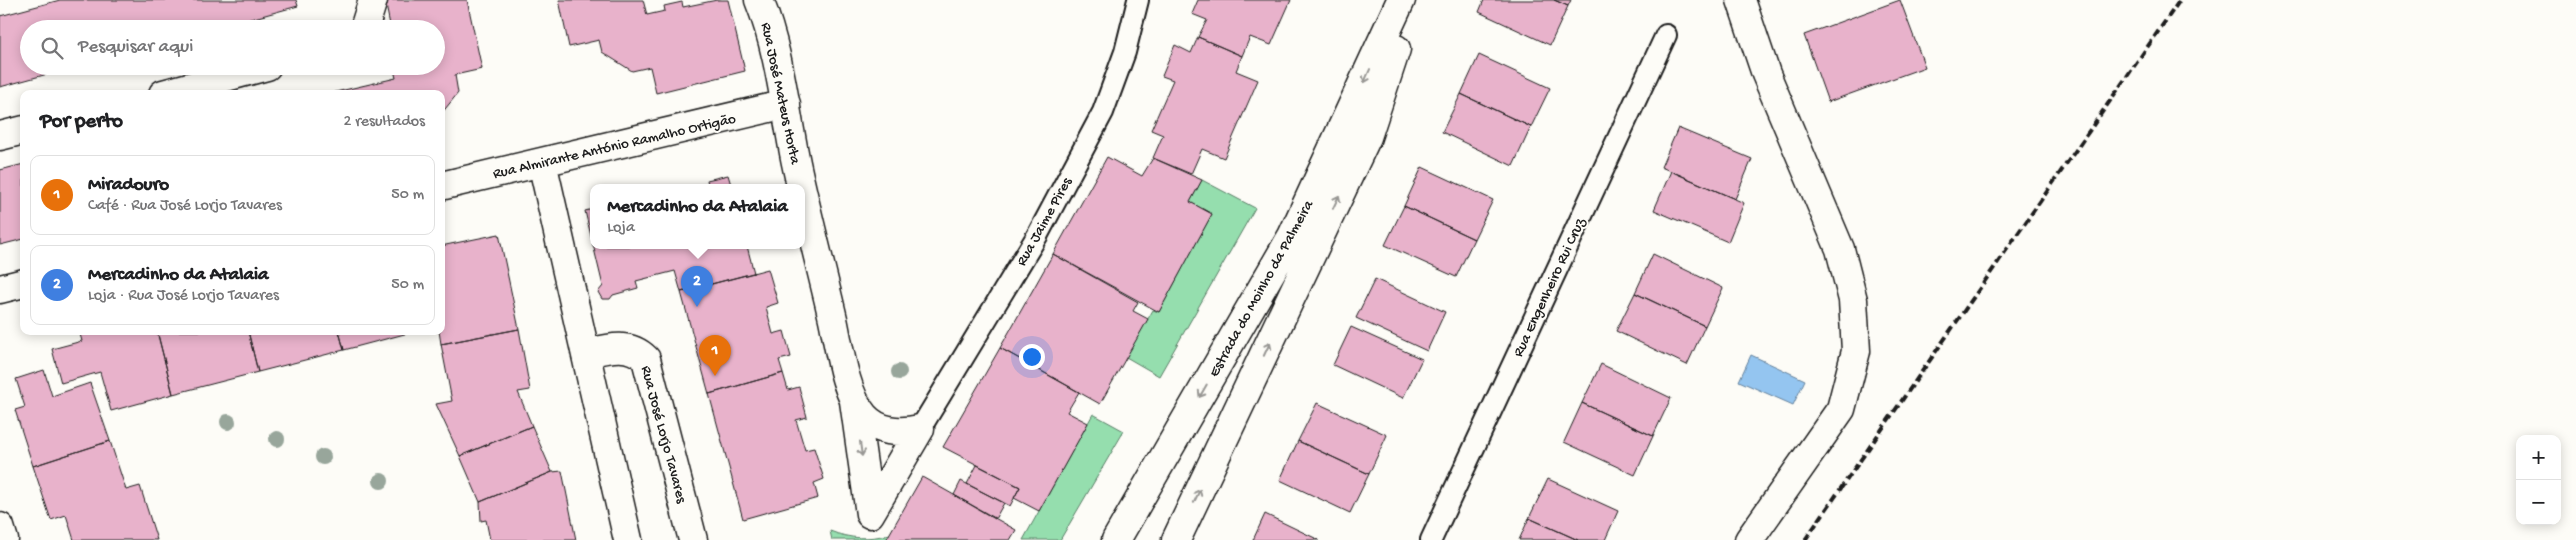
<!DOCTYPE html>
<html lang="pt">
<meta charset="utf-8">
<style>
body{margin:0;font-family:"Gochi Hand",sans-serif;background:#f6f6f6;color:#202124}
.controls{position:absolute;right:15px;bottom:15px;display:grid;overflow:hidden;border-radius:10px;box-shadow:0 2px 12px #0003}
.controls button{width:45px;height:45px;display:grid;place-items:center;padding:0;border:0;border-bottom:1px solid #e0e0e0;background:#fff;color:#202124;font:25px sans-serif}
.you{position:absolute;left:1031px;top:356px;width:18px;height:18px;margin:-12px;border:4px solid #fff;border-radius:50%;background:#1a73e8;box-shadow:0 0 0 8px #1a73e833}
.badge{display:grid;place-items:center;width:32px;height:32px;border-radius:50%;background:#b45309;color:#fff;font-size:16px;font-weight:700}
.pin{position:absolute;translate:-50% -41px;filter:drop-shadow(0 1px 2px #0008)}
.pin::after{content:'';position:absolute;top:26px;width:18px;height:15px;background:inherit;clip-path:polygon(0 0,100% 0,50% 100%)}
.popup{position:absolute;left:590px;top:184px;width:215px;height:65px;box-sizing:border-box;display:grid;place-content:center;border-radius:10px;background:#fff;filter:drop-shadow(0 1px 4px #0005);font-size:16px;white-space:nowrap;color:#757577}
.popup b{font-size:19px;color:#202124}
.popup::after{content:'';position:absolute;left:50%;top:100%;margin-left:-10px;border:10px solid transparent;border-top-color:#fff}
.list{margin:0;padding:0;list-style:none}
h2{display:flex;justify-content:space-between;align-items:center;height:65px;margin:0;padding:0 20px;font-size:21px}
h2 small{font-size:16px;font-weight:400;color:#757577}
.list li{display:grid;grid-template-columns:32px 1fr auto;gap:15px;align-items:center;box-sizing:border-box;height:80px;margin:0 10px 10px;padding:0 10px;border:1px solid #e0e0e0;border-radius:10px}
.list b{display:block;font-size:19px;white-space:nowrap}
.list p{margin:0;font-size:16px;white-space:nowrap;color:#757577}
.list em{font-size:16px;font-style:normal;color:#757577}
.icon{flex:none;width:28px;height:28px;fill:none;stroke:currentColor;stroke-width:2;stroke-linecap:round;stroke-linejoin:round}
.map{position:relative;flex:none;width:2576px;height:540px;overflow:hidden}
.search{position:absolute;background:#fff;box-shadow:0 2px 12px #0003;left:20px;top:20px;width:425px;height:55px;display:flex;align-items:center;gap:12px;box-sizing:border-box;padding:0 18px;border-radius:28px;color:#757577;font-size:19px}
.panel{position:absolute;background:#fff;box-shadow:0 2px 12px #0003;left:20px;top:90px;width:425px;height:245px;border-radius:10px}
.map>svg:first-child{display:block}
.green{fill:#95deae;stroke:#587d65}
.water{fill:#94c5f0;stroke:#64819b}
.building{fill:#e8b2cb;stroke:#1c1c1c}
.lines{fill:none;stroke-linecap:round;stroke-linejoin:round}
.service-casing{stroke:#1c1c1c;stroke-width:24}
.pedestrian-casing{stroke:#1c1c1c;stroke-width:31}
.minor-casing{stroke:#1c1c1c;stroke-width:31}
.secondary-casing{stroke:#1c1c1c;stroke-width:31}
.service{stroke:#fdfcf7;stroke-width:20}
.pedestrian{stroke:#fdfcf7;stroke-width:28}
.minor{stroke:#fdfcf7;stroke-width:28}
.secondary{stroke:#fdfcf7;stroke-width:28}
.rail{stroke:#1c1c1c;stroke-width:4;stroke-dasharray:8 4;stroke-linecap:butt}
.tree{fill:#98a69b}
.oneway{stroke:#989794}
.labels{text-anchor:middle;stroke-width:4;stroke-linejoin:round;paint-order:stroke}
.street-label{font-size:15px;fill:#1c1c1c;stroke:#fdfcf7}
</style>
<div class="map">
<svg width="2576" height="540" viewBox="0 0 2576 540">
<rect width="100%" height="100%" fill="#fdfcf7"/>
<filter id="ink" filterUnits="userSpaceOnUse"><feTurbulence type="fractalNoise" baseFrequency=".02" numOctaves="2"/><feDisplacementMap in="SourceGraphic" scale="10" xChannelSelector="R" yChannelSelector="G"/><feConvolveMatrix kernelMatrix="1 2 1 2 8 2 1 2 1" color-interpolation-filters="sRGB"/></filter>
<g filter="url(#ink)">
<!-- green -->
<path class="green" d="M1202 180 1255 208 1159 376 1126 357 1153 310 1159 312 1212 214 1190 202Z
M1093 414 1124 431 1060 540H1023Z
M830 531C850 539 869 540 890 534L886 540H832Z"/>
<!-- water -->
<path class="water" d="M1751 355 1805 380 1793 405 1739 381Z"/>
<!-- building -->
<path class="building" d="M60 0H296L298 6 214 29H29V66H77L0 87V16Z
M385 0H467L482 69 455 75 458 93 441 114V94H327L396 78 393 66H436V29H385L384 26 390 25Z
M559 0H643L647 15 665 11 664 6 682 2 683 7 717 0H728L745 71 656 93 650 67 632 71 602 52 599 40 569 47Z
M1198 0H1291L1271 45 1250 37 1242 56 1198 37 1207 20 1192 14Z
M1484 0H1554L1568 6 1550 45 1479 12Z
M1554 0H1571L1568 6Z
M1900 0 1925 67 1828 102 1804 35Z
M1198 37 1242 56 1236 71 1258 80 1224 158 1202 149 1191 174 1153 158 1163 135 1151 130 1173 80 1162 76 1175 45 1191 53Z
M1479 55 1550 88 1531 127 1461 94Z
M1461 94 1531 127 1513 166 1442 132Z
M1678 128 1752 159 1735 199 1661 167Z
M1107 157 1142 176 1153 158 1202 180 1190 202 1212 214 1159 312 1053 254Z
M24 164V239L0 245V170Z
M1422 167 1493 200 1474 239 1404 206Z
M1671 171 1744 203 1728 242 1654 210Z
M728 175 732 188H709L707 180Z
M1404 206 1474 239 1456 277 1385 245Z
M593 209V246H747L754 273 681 292 675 271 636 281 638 288 613 295 610 299H602L598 292 603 286 585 211Z
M499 234 519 329 441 344 439 331H441V246Z
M1053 254 1138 302 1133 311 1148 319 1100 404 1000 348Z
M1653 254 1723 288 1705 326 1635 293Z
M768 269 778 303 766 307 773 334 784 331 791 357 779 360 783 373 709 394 681 292Z
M1375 279 1445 312 1427 351 1356 318Z
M1635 293 1705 326 1687 365 1616 331Z
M1351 327 1422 359 1403 398 1333 365Z
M519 329 530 390 518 392 532 426 460 456 436 404 452 401 441 344Z
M79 331H157L173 394 111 411 100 372 61 383 52 349 82 341Z
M157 331H248L258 372 173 394Z
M248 331H339L344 350 258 372Z
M339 331H416L344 350Z
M1000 348 1079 392 1067 412 1088 423 1039 511 1014 498 1020 487 943 447Z
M1601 364 1671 398 1653 436 1582 403Z
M44 370 52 396 90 383 110 441 33 466 15 410 25 407 16 379Z
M783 373 788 390 799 387 807 417 796 420 805 450 814 448 824 479 814 483 818 498 743 519 709 394Z
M1317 403 1387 435 1369 474 1298 441Z
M1582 403 1653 436 1635 475 1564 442Z
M532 426 552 472 480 502 460 456Z
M110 441 126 490 140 486 157 540H74L66 515 51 520 33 466Z
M1298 441 1369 474 1350 513 1280 480Z
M977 465 1020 487 1010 506 967 484Z
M562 471 576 540H490L486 520 481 521 480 502 552 472Z
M922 477 1016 530 1010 540H886Z
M1548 479 1618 511 1605 540H1578L1529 518Z
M961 481 1004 503 995 519 954 495Z
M1265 514 1319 540H1253Z
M1529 518 1578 540H1519Z"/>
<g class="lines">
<defs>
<path id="service" d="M920 429 1037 236 1103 112 1125 52 1138 0
M1431 540 1666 35"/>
<path id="pedestrian" d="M364 29 373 0
M163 94 267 66
M0 136 24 130"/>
<path id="minor" d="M759 0C780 52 785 109 796 163 807 215 821 267 833 319 839 347 845 394 864 416 879 433 900 433 920 429
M1741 0 1766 74 1840 249 1853 300 1856 351 1841 409 1749 540
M542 162 628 540
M441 186 786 104
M0 289 24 283
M587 353C609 348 629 342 646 359L693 540
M854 401 870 514 920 429
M0 527 4 540"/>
<path id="secondary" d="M1116 540 1292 236 1401 0
M1176 540 1367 137 1396 49"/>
</defs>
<!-- service casing -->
<use href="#service" class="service-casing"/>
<!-- pedestrian casing -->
<use href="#pedestrian" class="pedestrian-casing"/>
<!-- minor casing -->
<use href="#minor" class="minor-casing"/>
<!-- secondary casing -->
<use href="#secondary" class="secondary-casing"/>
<!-- service -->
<use href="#service" class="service"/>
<!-- pedestrian -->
<use href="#pedestrian" class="pedestrian"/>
<!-- minor -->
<use href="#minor" class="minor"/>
<!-- secondary -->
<use href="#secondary" class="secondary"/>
<!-- rail -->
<path class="rail" d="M1805 540 2180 0"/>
</g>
<!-- trees -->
<g class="tree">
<circle cx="899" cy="372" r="8"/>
<circle cx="228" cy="422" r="8"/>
<circle cx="277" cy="439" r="8"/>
<circle cx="323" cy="457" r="8"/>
<circle cx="381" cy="481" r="8"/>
</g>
<!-- one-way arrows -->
<defs><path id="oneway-shaft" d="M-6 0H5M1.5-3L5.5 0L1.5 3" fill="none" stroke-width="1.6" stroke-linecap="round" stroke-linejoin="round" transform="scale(1.25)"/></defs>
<g class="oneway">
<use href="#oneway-shaft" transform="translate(1367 76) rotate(114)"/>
<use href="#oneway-shaft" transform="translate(1336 202) rotate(-65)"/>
<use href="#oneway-shaft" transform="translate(1267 349) rotate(-65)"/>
<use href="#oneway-shaft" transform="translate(1203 391) rotate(120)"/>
<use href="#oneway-shaft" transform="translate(861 449) rotate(82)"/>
<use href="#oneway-shaft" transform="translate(1197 496) rotate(-65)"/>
</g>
</g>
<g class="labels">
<!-- street labels -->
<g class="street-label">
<text transform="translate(782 93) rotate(78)" y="5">Rua José Mateus Horta</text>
<text transform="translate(614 145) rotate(-13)" y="5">Rua Almirante António Ramalho Ortigão</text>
<text transform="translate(1043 221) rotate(-61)" y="5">Rua Jaime Pires</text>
<text transform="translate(1548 287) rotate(-65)" y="5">Rua Engenheiro Rui Cruz</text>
<text transform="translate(1260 288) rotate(-61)" y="5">Estrada do Moinho da Palmeira</text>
<text transform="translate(665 434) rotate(75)" y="5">Rua José Lorjo Tavares</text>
</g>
</g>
</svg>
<div class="controls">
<button>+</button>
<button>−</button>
</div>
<div class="you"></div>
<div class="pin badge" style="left:715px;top:376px;background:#e8710a">1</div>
<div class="pin badge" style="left:697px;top:307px;background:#3f7fe0">2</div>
<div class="popup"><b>Mercadinho da Atalaia</b>Loja</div>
<div class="search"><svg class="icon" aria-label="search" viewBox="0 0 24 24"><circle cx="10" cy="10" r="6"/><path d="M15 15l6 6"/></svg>Pesquisar aqui</div>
<section class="panel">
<h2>Por perto<small>2 resultados</small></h2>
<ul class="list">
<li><span class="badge" style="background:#e8710a">1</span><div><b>Miradouro</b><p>Café · Rua José Lorjo Tavares</p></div><em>50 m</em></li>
<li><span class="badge" style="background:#3f7fe0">2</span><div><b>Mercadinho da Atalaia</b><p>Loja · Rua José Lorjo Tavares</p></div><em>50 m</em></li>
</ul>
</section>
</div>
